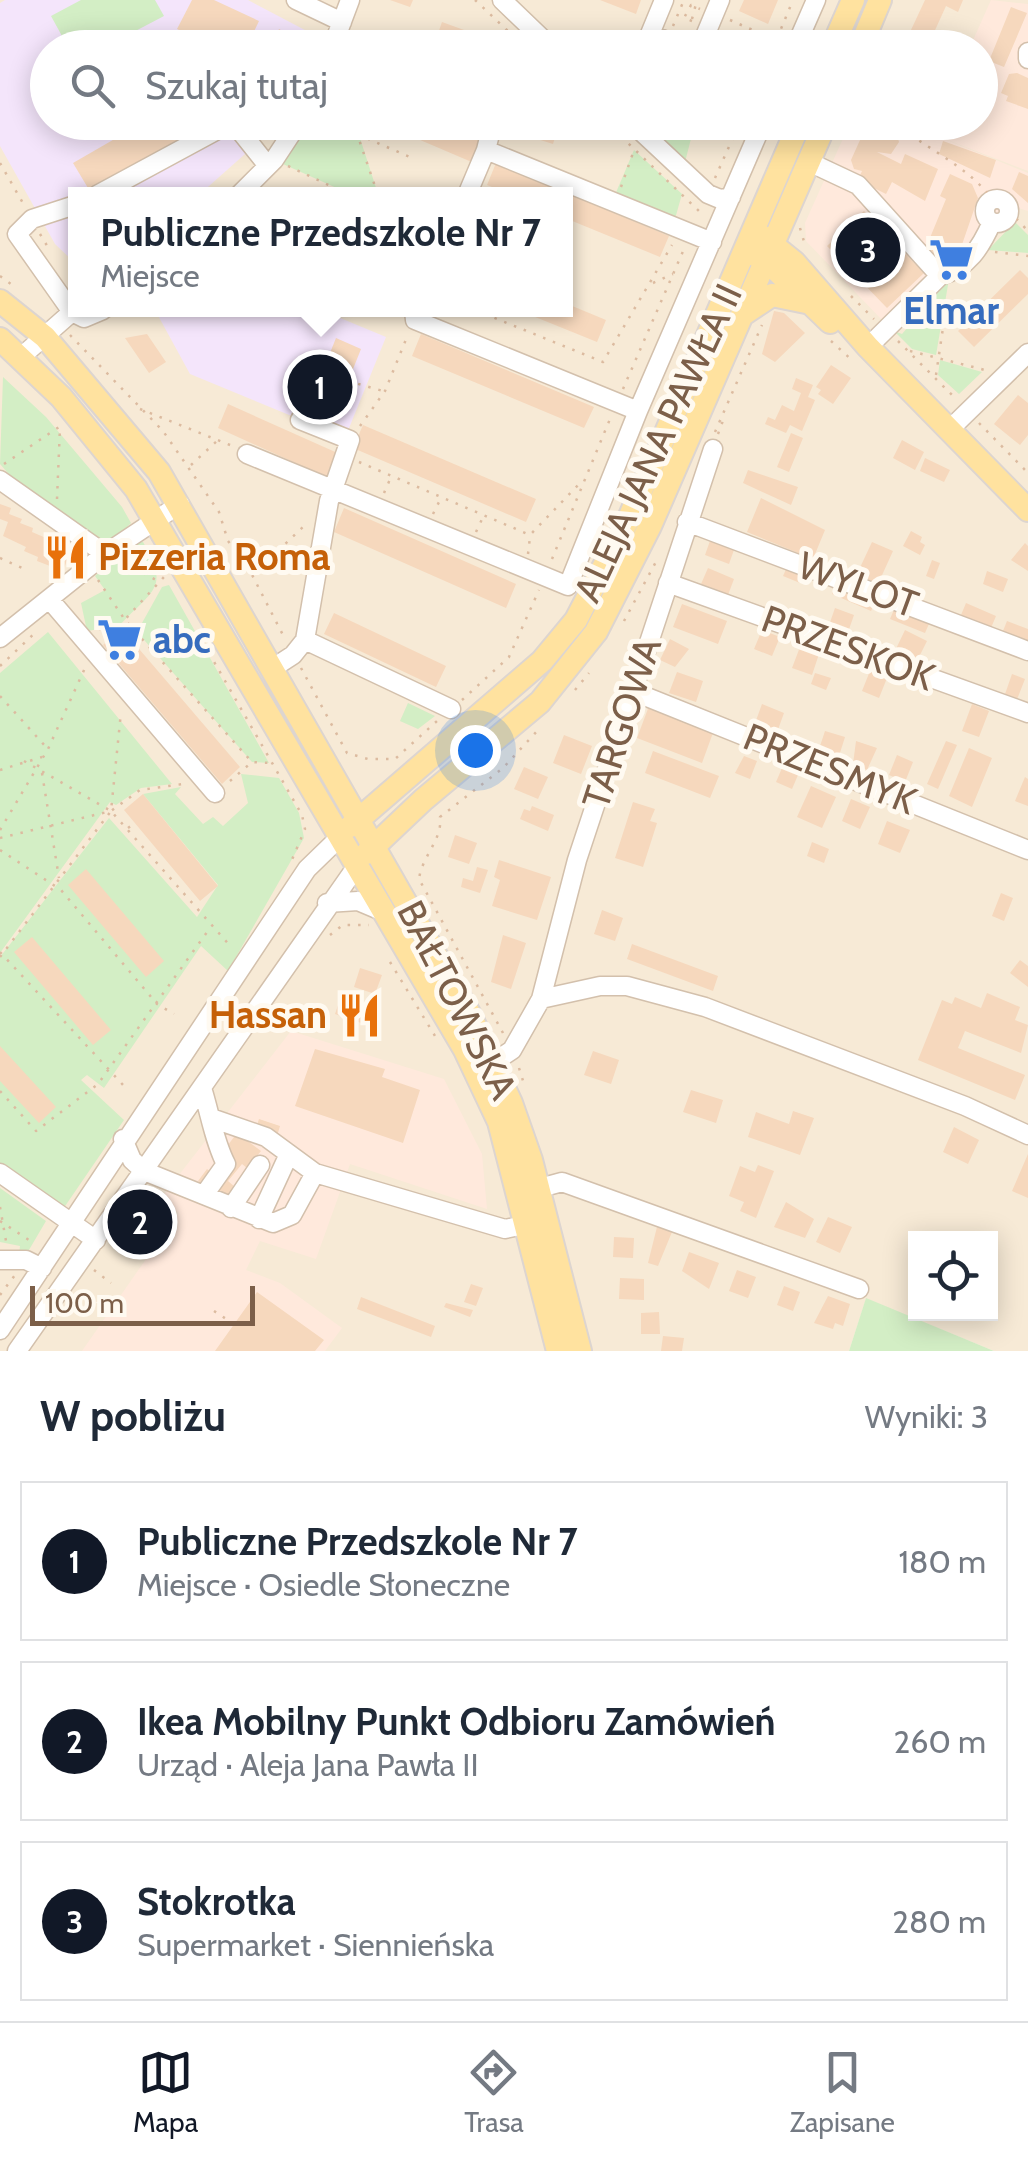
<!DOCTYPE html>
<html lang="pl">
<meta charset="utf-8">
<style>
body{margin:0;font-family:Cabin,sans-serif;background:#f6f6f7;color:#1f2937}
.controls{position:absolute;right:30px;bottom:30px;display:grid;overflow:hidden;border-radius:0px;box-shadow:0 5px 25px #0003}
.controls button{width:90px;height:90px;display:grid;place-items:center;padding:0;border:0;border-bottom:2px solid #e0e1e3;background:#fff;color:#1f2937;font:50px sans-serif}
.scale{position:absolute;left:30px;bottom:25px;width:225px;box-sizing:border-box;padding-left:10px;border:5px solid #7c5f49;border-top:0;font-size:28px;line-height:35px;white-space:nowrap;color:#7c5f49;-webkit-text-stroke:8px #fffaf1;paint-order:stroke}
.you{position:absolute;left:475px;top:750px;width:35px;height:35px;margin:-25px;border:8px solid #fff;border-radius:50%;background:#1a73e8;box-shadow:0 0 0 15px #1a73e833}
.badge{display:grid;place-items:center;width:65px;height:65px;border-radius:50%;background:#111827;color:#fff;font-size:32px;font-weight:700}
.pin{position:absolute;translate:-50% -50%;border:5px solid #fff;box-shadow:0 2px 10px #0006}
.popup{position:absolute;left:68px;top:187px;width:505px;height:130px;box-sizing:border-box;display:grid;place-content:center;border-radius:0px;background:#fff;filter:drop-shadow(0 2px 8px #0005);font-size:32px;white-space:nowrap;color:#747a83}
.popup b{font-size:38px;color:#1f2937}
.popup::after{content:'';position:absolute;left:50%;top:100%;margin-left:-20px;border:20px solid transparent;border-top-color:#fff}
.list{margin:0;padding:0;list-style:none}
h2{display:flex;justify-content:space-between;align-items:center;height:130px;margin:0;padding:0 40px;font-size:42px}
h2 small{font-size:32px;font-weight:400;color:#747a83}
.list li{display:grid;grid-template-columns:65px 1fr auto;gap:30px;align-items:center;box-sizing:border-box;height:160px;margin:0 20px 20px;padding:0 20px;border:2px solid #e0e1e3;border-radius:0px}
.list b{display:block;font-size:38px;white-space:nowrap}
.list p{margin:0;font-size:32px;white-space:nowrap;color:#747a83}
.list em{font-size:32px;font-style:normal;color:#747a83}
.icon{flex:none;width:55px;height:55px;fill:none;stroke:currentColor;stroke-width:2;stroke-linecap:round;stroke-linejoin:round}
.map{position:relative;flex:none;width:1028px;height:1351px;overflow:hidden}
.search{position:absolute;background:#fff;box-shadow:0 5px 25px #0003;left:30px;right:30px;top:30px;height:110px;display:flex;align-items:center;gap:25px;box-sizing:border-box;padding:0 35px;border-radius:55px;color:#747a83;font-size:38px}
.sheet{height:670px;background:#fff}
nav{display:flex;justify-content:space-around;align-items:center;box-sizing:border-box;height:140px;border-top:2px solid #e0e1e3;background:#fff;font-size:28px;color:#747a83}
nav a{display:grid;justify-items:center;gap:5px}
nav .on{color:#111827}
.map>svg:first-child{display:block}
.residential{fill:#f7ead6;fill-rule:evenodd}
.commercial{fill:#ffe9dc}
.education{fill:#f4e5fb}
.green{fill:#d3eec5}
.building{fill:#f6d8bd}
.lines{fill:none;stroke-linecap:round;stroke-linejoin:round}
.minor-casing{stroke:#d3c0ac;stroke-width:21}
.major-casing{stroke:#ddd5d0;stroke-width:26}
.path{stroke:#dcbba0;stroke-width:2.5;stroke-dasharray:2.5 8;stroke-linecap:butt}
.minor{stroke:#fff;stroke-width:18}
.major{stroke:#ffe29f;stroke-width:22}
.labels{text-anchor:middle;stroke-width:10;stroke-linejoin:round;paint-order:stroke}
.shop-label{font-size:38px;font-weight:bold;fill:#366cbe;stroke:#fffaf1}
.street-label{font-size:38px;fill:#7c5f49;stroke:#fffaf1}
.food-label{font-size:38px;font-weight:bold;fill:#c56008;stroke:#fffaf1;text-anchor:start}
</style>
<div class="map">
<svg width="1028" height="1351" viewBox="0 0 1028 1351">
<rect width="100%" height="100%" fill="#fef7e9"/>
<!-- residential -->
<path class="residential" d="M0 0H1028V1351H994L866 1299 849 1351H0ZM48 48H980V122H48ZM75 195H565V310H75ZM916 1238H990V1314H916Z"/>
<!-- commercial -->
<path class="commercial" d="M991 0 1028 4V171L932 134 1028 173V211L1018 208 1013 220 884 322 806 241 805 223 850 123 980 122V48L970 47Z
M291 1031 444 1079 482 1154 487 1209 350 1164 316 1259 260 1241 246 1270 280 1283 342 1328 325 1351H82L178 1213 161 1198Z"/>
<!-- education -->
<path class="education" d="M5 0H248L322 39 318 48H48V122L280 123 200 194 75 195V263L55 244 0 146V3Z
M155 310H321L386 337 345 438 190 374Z"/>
<!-- green -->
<path class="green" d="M81 0H155L164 16 105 47H68L51 16Z
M299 123H329L359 135 378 194H350L274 160Z
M631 123H695L683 170Z
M634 150 682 194 673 226 612 202Z
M1015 222 1028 235V253L988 250Z
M949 279 936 355 912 349 894 331 902 334Z
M940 360 982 372 959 394 938 375Z
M3 377 46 417 122 507 131 523 113 541H102L14 480 0 464Z
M137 541 143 542C171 589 152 590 119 626L87 631 81 603 105 590 95 576Z
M169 585 269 763 252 762 137 632 162 587Z
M48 632 172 784 141 788 116 805 110 802 0 953V673Z
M408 703 435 716 418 729 400 721Z
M241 774 279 778 299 813 304 838 228 971 201 946 104 1088 87 1075 81 1080 124 1120 59 1215 0 1173V957L109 818 197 917 218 885 143 794 181 787 175 794 203 824 213 817 223 826 248 803Z
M0 1188 46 1221 26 1255H19L20 1246 0 1242Z
M866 1298 994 1351H849Z"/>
<!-- building -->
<path class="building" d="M192 0H214L259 21 246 48H156L175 35 180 43 184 40 187 34 177 29Z
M390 0H413L410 7Z
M600 0H641L636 14Z
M744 0H778L768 24 739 11Z
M925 0H963L958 12 946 6 931 39 911 30Z
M1011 7 1027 13 1004 67 989 61Z
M442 22 464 30 457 48 435 42Z
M279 29 314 48H283L284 40 276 36Z
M1017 73 1028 78V109L1006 101 1008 96 1001 93 1009 74Z
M144 122H218L91 193 73 163Z
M378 122H441L483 140 474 163Z
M539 122 558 128 553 144 534 138Z
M909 122H935L927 140 907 127Z
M872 125 897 135 899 142 891 154 877 152 901 164 905 154 938 169 925 201 892 182 886 194 858 180 862 171 854 169 851 160 865 129Z
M943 141 996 160 990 178 939 154Z
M496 163 669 236 660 257 565 218V194H510L487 185Z
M1019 172 1028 176V203L1012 189Z
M950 174 972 184 978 198 955 265 937 258 927 245 946 199 940 196Z
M864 211 924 273 887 308 827 246Z
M1020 270 1028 278V294L974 347 958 331Z
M565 303 606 320 597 342 518 310H565Z
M774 311 784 313 805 333 775 362 762 354Z
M147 334 166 362 149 373 125 338Z
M421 334 594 407 584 428 412 356Z
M336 338 361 349 331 424 303 413 308 400 291 393 305 360 324 368Z
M831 365 851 378 833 404 818 394 821 390 816 387Z
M796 378 813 385 808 397 815 400 802 431 790 425 786 433 765 424 768 417 775 420 782 405 794 411 801 393 792 389Z
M1018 395 1028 403V435L1020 445 994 424Z
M228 404 342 455 331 479 218 428Z
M363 425 536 499 526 522 353 448Z
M791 433 803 438 789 472 777 467Z
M902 440 924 452 915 470 893 458Z
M925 458 950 470 944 482 920 471Z
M748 470 798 487 791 505 743 483Z
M761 498 825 530 813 559 747 532Z
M0 504 11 508 9 514 22 519 20 523 33 528 32 532 46 538 44 542 69 555 63 571 37 561 38 557 24 551 26 547 3 536 8 522 0 519Z
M344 508 516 584 506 608 334 532Z
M911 531 922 537 920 542 925 545 920 555 903 546Z
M711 538 735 547 729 564 705 555Z
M872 542 893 551 878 584 857 574Z
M1025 543 1028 546V571L1011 560Z
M932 560 940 563 934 579 926 576Z
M788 565 805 572 800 583 783 576Z
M708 568 734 579 728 595 701 584Z
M987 571 1008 579 1003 592 983 584Z
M837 582 876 600 871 611 832 594Z
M966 603 996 616 991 628 961 615Z
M682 604 727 621 718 644 673 627Z
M896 605 931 619 925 633 890 619Z
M835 608 854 615 847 635 828 628Z
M334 613 446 666 436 687 324 634Z
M1007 621 1028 629V641L1003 631Z
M122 629 240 767 222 784 103 645Z
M762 630 780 637 772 656 754 649Z
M905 630 927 641 916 663 894 653Z
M670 639 689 649 675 667 660 660Z
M800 647 819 654 812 675 792 668Z
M870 671 887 678 879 698 862 691Z
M677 672 703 681 696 702 669 693Z
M815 673 831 678 826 690 811 684Z
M1012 674 1025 679 1016 702 1004 697Z
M762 704 784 713 776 735 754 726Z
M972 704 989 711 979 737 962 731Z
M649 706 714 730 702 763 637 738Z
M825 731 845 737 839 756 819 749Z
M564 735 592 746 581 774 553 763Z
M856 741 877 748 867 770 853 764Z
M946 741 957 745 938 789 927 784Z
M969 748 992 758 972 807 949 796Z
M653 751 719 776 710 798 645 773Z
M897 755 913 762 905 782 889 775Z
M744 756 757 761 750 779 735 773Z
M524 767 548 777 538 799 514 789Z
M782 768 798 775 792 789 776 782Z
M1025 777 1028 779V806L1015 801Z
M811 786 836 797 822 828 797 817Z
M143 794 218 886 200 901 124 810Z
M851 799 870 807 860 829 842 821Z
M633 802 655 809 650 821 657 823 643 867 615 858Z
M532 806 554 815 548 831 520 819 524 809 530 811Z
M887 821 910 830 900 853 878 844Z
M455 835 477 843 469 864 448 857Z
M812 842 829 849 824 863 807 856Z
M499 860 551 877 537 920 492 906 500 880 494 877Z
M477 867 488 870 480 893 461 887 463 878 473 881Z
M86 869 164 961 146 977 68 885Z
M1001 893 1013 898 1004 921 992 916Z
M602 910 623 918 615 941 594 934Z
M503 935 526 943 511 989 491 982Z
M32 937 111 1030 93 1045 14 952Z
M632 944 718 976 713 991 627 959Z
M1020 960 1028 966V987L1010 973Z
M360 968 382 975 375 994 354 987Z
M987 993 1020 1007 1015 1020 1028 1025 1021 1053 965 1031 958 1048 1025 1075 1015 1100 918 1060 942 1000 952 1004 955 997 981 1008Z
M340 999 372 1010 367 1025 335 1014Z
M0 1046 56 1107 39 1123 0 1081Z
M315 1049 385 1069 382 1077 420 1090 403 1143 295 1106Z
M593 1051 619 1060 611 1084 584 1075Z
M691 1090 723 1100 716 1123 683 1112Z
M793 1111 814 1118 800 1155 748 1137 756 1112 789 1124Z
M259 1119 280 1126 277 1136 256 1128Z
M954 1127 979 1140 968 1164 943 1152Z
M237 1133 261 1151 247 1168 242 1164 228 1181 235 1187 224 1201 198 1181 207 1169 216 1176 232 1154 225 1149Z
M1028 1154V1198L1012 1191Z
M758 1165 774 1171 756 1218 740 1211 744 1202 729 1196 740 1166 755 1172Z
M786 1202 814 1219 805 1238 774 1227Z
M828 1217 852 1227 840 1253 816 1242Z
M657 1227 672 1232 658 1266 648 1263Z
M614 1237 634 1238 633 1258 613 1257Z
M689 1252 719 1263 709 1289 682 1271Z
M737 1270 756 1277 748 1298 729 1291Z
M620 1278 644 1279V1300L619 1299Z
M471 1284 483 1288 476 1306 464 1302Z
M784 1286 800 1292 793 1311 777 1305Z
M257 1292 324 1340 315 1351H215Z
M828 1296 850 1304 843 1326 835 1323 833 1329 814 1323Z
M361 1297 435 1326 431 1337 357 1309Z
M446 1303 473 1310 470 1317 444 1307Z
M659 1312 660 1334H641V1313Z
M663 1336 684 1338 682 1351H661Z"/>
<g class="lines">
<defs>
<path id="minor" d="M296 0 342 22
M502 0 552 48
M664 0 650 34 683 48
M332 48 350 0
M700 48 720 0
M795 48 816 0
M1028 52V59
M233 122 268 166
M467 122 490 134 486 150
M631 122 708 194 720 199 731 197
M809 162 858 185 940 276
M97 195 232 122
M239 195 274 160 299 122
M467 195 486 150 712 242
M985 211a12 12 0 1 1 24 0a12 12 0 1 1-24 0Z
M414 310 415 320 638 411
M72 312 84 318 103 310
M868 347 940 276C968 268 981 247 992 222
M21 357 72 312 17 234 32 219 75 205
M300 420 350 440 329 501 305 640 451 709
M949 430 1028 353
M247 454 568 586 638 411 763 122
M0 480 105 554
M687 522 1028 651
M668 583 1028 713
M50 600 215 793
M0 638 105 554 180 504
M273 668 293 655 305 640
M632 691 1028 850
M327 903 358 901 384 912
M541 999 600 986H627L705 1007 965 1106 1028 1135
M485 1068 512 1050 541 999 577 860 713 449
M202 1088C210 1113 214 1141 226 1164L204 1195
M214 1119 266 1137 315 1173 505 1229 524 1225 532 1232
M123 1139 132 1160 144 1171 273 1223 292 1215 315 1173
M0 1173 96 1240
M530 1182 540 1188 562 1182 859 1289
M231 1208 260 1165
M259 1219 289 1154
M0 1260H26L42 1268
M0 1330 307 869 341 836
M17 1351 359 863"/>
<path id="major" d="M832 48 853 0
M860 48 880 0
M763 237 794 262 868 347 1028 510
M753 254 766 260 830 322
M0 301 45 337 159 472 470 1015 511 1103 531 1160 580 1351
M742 315 772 295 806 302
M0 339 61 397 136 489 465 1050 499 1122 558 1351
M351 826 542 661 576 620 630 516 800 122
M367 853 423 800 540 702 596 632 650 526 826 122"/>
</defs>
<!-- minor casing -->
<use href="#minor" class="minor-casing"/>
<!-- major casing -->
<use href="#major" class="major-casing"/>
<!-- path -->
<path class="path" d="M475 0 526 48
M692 19 697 0
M730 20 773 39
M692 21 684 18 691 5 700 9
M673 26 684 0
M723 40 739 48
M773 48 793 0
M329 122 410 157
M353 122 378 195
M606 122 700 212
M894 122C926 149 968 166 992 199
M0 163 24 205
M288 166 350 195
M715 178 740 122
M621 187 633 153
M1009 211 1028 231
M800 228 805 245
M40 234 49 249
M995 252 1028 256
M0 276 11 284
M653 283 673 274
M851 296 874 319
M382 310 399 317
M475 310 603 362 672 245
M70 335 163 431 219 512 228 541 247 565 285 639
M831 341 854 362
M898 341 956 399
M910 351 985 370
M936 375 948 294
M348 381 383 391
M623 389 684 249
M140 409 235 447
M979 423 1028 473
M360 426 385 391 407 337
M715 432 762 325
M718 434 724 418
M359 462 530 535 583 480
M4 464 59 427
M191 465 218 440
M384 493 391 477
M57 499 60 427
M433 514 441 498
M476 532 483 517
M528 554 530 537
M0 558 22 568
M552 559 610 419
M125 563 158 581
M249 564 283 546 307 523
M98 580 125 620 251 761
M624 621 658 558
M99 629 119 626 164 577
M107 637 119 626
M209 653 302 815 305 829 291 862
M0 666 37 631
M301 668 347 753 368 759H395L437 721
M575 690 589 673
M0 696 46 747
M462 700 509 657 539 590
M24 761 111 811 232 948
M0 770 42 757
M42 773 59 878
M230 781 252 762 270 763
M128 828 135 823
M0 830 48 749 85 668
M0 838 111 811 140 790 183 784
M0 850 61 890 157 1004 174 1014
M330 935 343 925H369
M0 952 124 1086
M0 957 111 811 121 712
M390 962 435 1036
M503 1033 419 879C422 856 443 839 440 817L503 768 539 729
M519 1068 524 1084
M0 1091 36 1131 98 1084 210 928
M154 1194 158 1217
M0 1207 6 1241
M0 1221 35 1244
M94 1270 111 1283
M0 1295 15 1275
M214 1311 234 1324"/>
<!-- minor -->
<use href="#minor" class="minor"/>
<!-- major -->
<use href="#major" class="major"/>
</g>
<!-- icons -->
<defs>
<symbol id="supermarket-bare" viewBox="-9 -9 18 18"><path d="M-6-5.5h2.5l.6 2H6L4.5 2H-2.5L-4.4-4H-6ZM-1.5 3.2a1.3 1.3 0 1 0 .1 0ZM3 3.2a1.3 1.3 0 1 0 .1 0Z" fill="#3f7fe0" stroke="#fffaf1" stroke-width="2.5" paint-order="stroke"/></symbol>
<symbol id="restaurant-bare" viewBox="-9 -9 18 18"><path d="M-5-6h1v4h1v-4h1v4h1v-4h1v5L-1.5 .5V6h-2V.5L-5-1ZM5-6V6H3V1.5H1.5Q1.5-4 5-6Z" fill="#e8710a" stroke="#fffaf1" stroke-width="2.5" paint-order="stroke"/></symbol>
</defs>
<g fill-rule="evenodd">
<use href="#supermarket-bare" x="920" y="228" width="63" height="63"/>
<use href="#restaurant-bare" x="34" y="526" width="63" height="63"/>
<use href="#supermarket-bare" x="88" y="608" width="63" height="63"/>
<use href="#restaurant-bare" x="328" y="984" width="63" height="63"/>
</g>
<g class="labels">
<!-- shop labels -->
<g class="shop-label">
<text x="951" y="324">Elmar</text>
<text x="153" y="653" text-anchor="start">abc</text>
</g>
<!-- street labels -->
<g class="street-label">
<text transform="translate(658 443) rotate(-65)" y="13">ALEJA JANA PAWŁA II</text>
<text transform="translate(858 585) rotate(20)" y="13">WYLOT</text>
<text transform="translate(848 648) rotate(20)" y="13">PRZESKOK</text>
<text transform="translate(622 723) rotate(-72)" y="13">TARGOWA</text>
<text transform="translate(830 769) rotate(22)" y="13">PRZESMYK</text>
<text transform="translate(457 1000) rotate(63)" y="13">BAŁTOWSKA</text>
</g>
<!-- food labels -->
<g class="food-label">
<text x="98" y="570">Pizzeria Roma</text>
<text x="327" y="1028" text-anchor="end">Hassan</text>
</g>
</g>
</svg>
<div class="controls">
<button><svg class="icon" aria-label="locate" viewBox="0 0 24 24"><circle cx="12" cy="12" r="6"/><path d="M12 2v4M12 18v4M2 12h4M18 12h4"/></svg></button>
</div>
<div class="scale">100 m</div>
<div class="you"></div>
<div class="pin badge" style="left:320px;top:387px">1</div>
<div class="popup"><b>Publiczne Przedszkole Nr 7</b>Miejsce</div>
<div class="pin badge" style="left:140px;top:1222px">2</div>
<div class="pin badge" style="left:868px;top:250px">3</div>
<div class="search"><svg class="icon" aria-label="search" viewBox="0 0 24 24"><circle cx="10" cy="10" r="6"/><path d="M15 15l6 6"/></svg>Szukaj tutaj</div>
</div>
<section class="sheet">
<h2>W pobliżu<small>Wyniki: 3</small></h2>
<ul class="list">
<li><span class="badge">1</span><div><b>Publiczne Przedszkole Nr 7</b><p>Miejsce · Osiedle Słoneczne</p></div><em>180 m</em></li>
<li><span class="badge">2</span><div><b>Ikea Mobilny Punkt Odbioru Zamówień</b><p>Urząd · Aleja Jana Pawła II</p></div><em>260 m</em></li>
<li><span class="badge">3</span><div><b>Stokrotka</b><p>Supermarket · Siennieńska</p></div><em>280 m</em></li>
</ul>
</section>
<nav>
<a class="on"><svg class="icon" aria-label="map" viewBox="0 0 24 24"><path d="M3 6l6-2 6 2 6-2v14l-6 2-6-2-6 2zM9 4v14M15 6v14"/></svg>Mapa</a>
<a><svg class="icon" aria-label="directions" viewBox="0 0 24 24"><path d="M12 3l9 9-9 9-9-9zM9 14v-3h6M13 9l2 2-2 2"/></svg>Trasa</a>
<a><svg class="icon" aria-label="saved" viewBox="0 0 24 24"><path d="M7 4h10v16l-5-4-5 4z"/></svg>Zapisane</a>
</nav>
